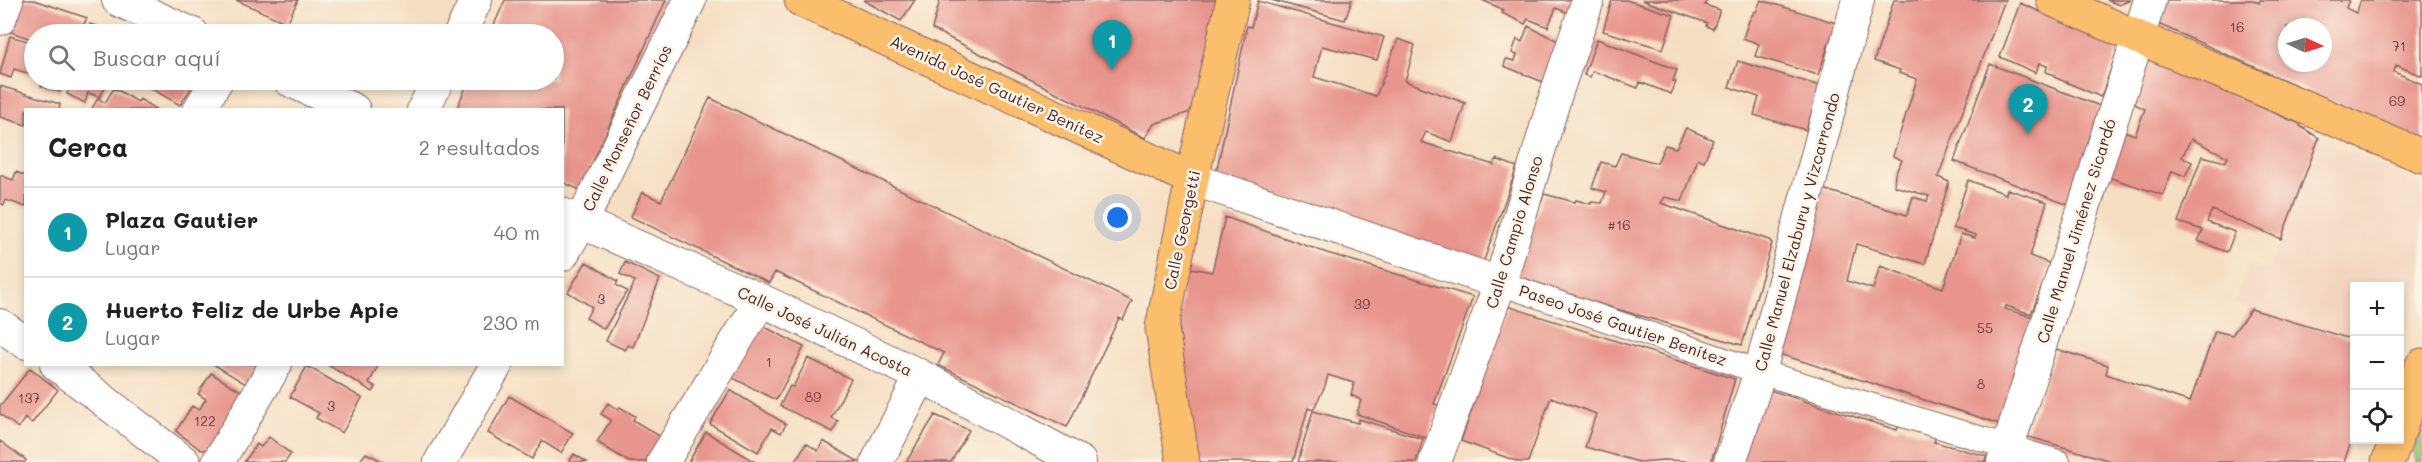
<!DOCTYPE html>
<html lang="es">
<meta charset="utf-8">
<style>
body{margin:0;font-family:Mali,sans-serif;background:#f2f2f2;color:#202124}
.controls{position:absolute;right:18px;bottom:18px;display:grid;overflow:hidden;border-radius:0px;box-shadow:0 3px 9px #0003}
.controls button{width:54px;height:54px;display:grid;place-items:center;padding:0;border:0;border-bottom:2px solid #e0e0e0;background:#fff;color:#202124;font:30px sans-serif}
.compass{position:absolute;left:2278px;top:18px;width:54px;height:54px;border-radius:50%;background:#fff;box-shadow:0 3px 9px #0003;rotate:94deg}
.you{position:absolute;left:1118px;top:218px;width:21px;height:21px;margin:-15px;border:4px solid #fff;border-radius:50%;background:#1a73e8;box-shadow:0 0 0 9px #1a73e833}
.badge{display:grid;place-items:center;width:39px;height:39px;border-radius:50%;background:#0f766e;color:#fff;font-size:20px;font-weight:700}
.pin{position:absolute;translate:-50% -50px;filter:drop-shadow(0 2px 3px #0008)}
.pin::after{content:'';position:absolute;top:32px;width:21px;height:18px;background:inherit;clip-path:polygon(0 0,100% 0,50% 100%)}
.list{margin:0;padding:0;list-style:none}
h2{display:flex;justify-content:space-between;align-items:center;height:78px;margin:0;padding:0 24px;font-size:26px}
h2 small{font-size:20px;font-weight:400;color:#757577}
.list li{display:grid;grid-template-columns:39px 1fr auto;gap:18px;align-items:center;box-sizing:border-box;height:90px;padding:0 24px;border-top:2px solid #e0e0e0}
.list b{display:block;font-size:22px;white-space:nowrap}
.list p{margin:0;font-size:20px;white-space:nowrap;color:#757577}
.list em{font-size:20px;font-style:normal;color:#757577}
.icon{flex:none;width:33px;height:33px;fill:none;stroke:currentColor;stroke-width:2;stroke-linecap:round;stroke-linejoin:round}
.map{position:relative;flex:none;width:2422px;height:462px;overflow:hidden}
.search{position:absolute;background:#fff;box-shadow:0 3px 9px #0003;left:24px;top:24px;width:540px;height:66px;display:flex;align-items:center;gap:15px;box-sizing:border-box;padding:0 21px;border-radius:33px;color:#757577;font-size:22px}
.panel{position:absolute;background:#fff;box-shadow:0 3px 9px #0003;left:24px;top:108px;width:540px;height:258px;border-radius:0px}
.map>svg:first-child{display:block}
.built{fill:#f3d4be}
.green{fill:#aadb8a;stroke:#7a7d5a;stroke-width:1.5}
.building{fill:#e8958d;fill-rule:evenodd}
.lines{fill:none;stroke-linecap:round;stroke-linejoin:round}
.pedestrian-casing{stroke:#866260;stroke-width:26}
.minor-casing{stroke:#866260;stroke-width:34}
.primary-casing{stroke:#866260;stroke-width:35}
.pedestrian{stroke:#fff;stroke-width:24}
.minor{stroke:#fff;stroke-width:32}
.primary{stroke:#fabe6d;stroke-width:33}
.labels{text-anchor:middle;stroke-width:5;stroke-linejoin:round;paint-order:stroke}
.number-label{font-size:14px;fill:#723c44}
.street-label{font-size:16px;fill:#4a1f2b;stroke:#fcf5e5}
</style>
<div class="map">
<svg width="2422" height="462" viewBox="0 0 2422 462">
<rect width="100%" height="100%" fill="#fcf5e5"/>
<filter id="ink" filterUnits="userSpaceOnUse"><feTurbulence type="fractalNoise" baseFrequency=".0167" numOctaves="2"/><feDisplacementMap in="SourceGraphic" scale="12" xChannelSelector="R" yChannelSelector="G"/><feConvolveMatrix kernelMatrix="1 2 1 2 8 2 1 2 1" color-interpolation-filters="sRGB"/></filter>
<filter id="wash" filterUnits="userSpaceOnUse"><feTurbulence type="fractalNoise" baseFrequency=".008" numOctaves="4" result="noise"/><feDisplacementMap in="SourceGraphic" scale="24" xChannelSelector="R" yChannelSelector="G"/><feGaussianBlur stdDeviation="1.35" result="paint"/><feColorMatrix in="noise" values="0 0 0 0 0 0 0 0 0 0 0 0 0 0 0 0 0 1.4 0 .05"/><feComposite in="paint" operator="in"/></filter>
<g filter="url(#wash)">
<rect width="100%" height="100%" fill="#f5dec2"/>
<!-- built -->
<path class="built" d="M2319 138 2422 186V286L2400 348V286H2354V340L2234 303 2248 266 2269 271Z"/>
<!-- green -->
<path class="green" d="M2422 427V462H2416L2415 448Z"/>
<g id="blocks">
<!-- building -->
<path class="building" d="M19 0H34L87 18 79 34H34V40L8 31Z
M236 0H298L287 23Z
M505 0H666L580 190 562 182V110H456L469 80H554V34H490Z
M863 0H915L901 21Z
M940 0H1228L1196 110 1154 124 1145 138 932 29Z
M1271 0H1352L1345 20Z
M1482 0H1575L1570 14 1556 8 1548 27 1528 19 1525 24 1502 13 1504 10Z
M1612 0H1626L1674 15 1663 49 1603 31Z
M1642 0H1707L1705 5 1720 10 1713 29 1706 26 1707 23Z
M1761 0 1836 23 1818 75 1755 56 1759 44 1743 38 1749 21 1754 12H1756Z
M1894 0H2005L1938 177 1949 182 1925 264 1856 244 1847 281 1873 289 1880 266 1943 288 1961 234 1975 238 1976 235 1953 228 1968 180 2006 194 2007 189 2047 202 2030 256 2051 264 2031 314 2006 306 2005 309 2033 317 2000 424 1773 352 1823 189 1907 215 1913 197 1927 201 1929 196 1894 186 1895 174 1902 160 1893 156 1917 79 1899 73 1900 70 1874 61Z
M2107 0H2131L2119 5Z
M2166 0H2253L2259 3 2260 0H2349L2346 8 2356 13 2361 0H2422V76L2396 65 2394 72 2422 84V141L2158 24ZM2287 27H2323V63H2287Z
M1258 1 1384 37 1377 60 1322 46 1314 77 1376 96 1398 39 1415 45 1405 81 1465 103 1452 142 1426 132 1421 142 1494 165 1496 159 1517 167 1483 263 1215 178 1247 26 1251 27Z
M2020 3 2119 46 2101 97 2054 77 2055 75 2046 72 2047 66 2039 63 2036 73 2000 57Z
M90 24 120 34H87Z
M1528 26 1558 41 1543 82 1504 66 1506 59 1515 61 1517 55 1512 53 1517 39 1522 42Z
M10 36 34 43V75L14 69 11 78 0 74Z
M1597 39 1677 70 1673 81 1676 82 1671 94 1640 82 1638 88 1593 71 1590 77 1584 75Z
M2144 56 2300 124V126L2319 138 2281 239 2212 210 2207 222 2235 232 2227 252 2198 241 2203 230 2178 222 2202 156 2225 162 2228 157 2191 139 2182 157 2192 162 2185 176 2172 171 2163 195 2108 177 2124 131 2135 135 2145 109 2131 102Z
M1738 61 1820 86 1806 130 1754 115 1759 97 1729 87Z
M1990 64 2100 106 2071 206 1954 161Z
M43 80H64L60 92 41 86Z
M72 80H109L100 97 88 93 85 103 67 94Z
M136 80H191L187 86 191 88 180 105Z
M0 86 60 104 59 110H26V125L0 117Z
M114 88 138 102 140 99 157 110H91L98 98 105 103Z
M710 98 1132 301 1123 320 1119 318 1067 427 938 365 944 353 775 272 769 283 631 217 642 192 661 201Z
M1686 128 1713 140 1704 161 1698 159 1682 201 1665 197 1661 203 1769 240 1772 243 1742 345 1513 279 1544 194 1575 202 1576 200 1591 204V202L1602 203 1606 192 1592 188 1601 162 1615 166 1621 153 1657 163 1665 145 1676 148Z
M16 172 26 176V207L6 200 4 205 0 203V175L13 180Z
M1225 217 1327 253 1473 297 1434 404 1439 405 1427 438 1357 414 1361 400 1351 395 1354 383 1328 375 1325 386 1313 410 1308 408 1293 462H1196L1179 326 1185 267 1212 272Z
M586 262 618 281 616 285 627 291 604 329 586 318 592 307 568 292Z
M625 262 660 279 633 347 628 345 625 350 606 341 635 281 620 274Z
M1507 306 1735 379 1711 462 1663 460 1639 462 1585 447 1596 414 1551 397 1528 462H1519L1461 441Z
M2251 309 2354 340V433L2344 462H2114L2026 436 2056 349 2108 365 2106 374 2190 402 2215 331 2232 335Z
M763 326 804 347 776 400 731 377Z
M808 358 851 379 831 418 838 421 833 432 780 406 790 386 793 387Z
M213 364H262L249 386Z
M326 364H379L369 383 376 387 373 392Z
M307 366 362 398 342 433 316 418 319 413 290 397Z
M30 368 58 390 32 423 25 418 18 428 0 414V406Z
M211 373 244 393 212 449 201 450 176 431 192 406 199 410 206 399 198 394Z
M1760 387 1897 430 1899 426 1936 437 1934 442 1986 456 1985 462H1740Z
M730 390 786 424 781 433 772 428 758 452 710 424Z
M509 396 573 433 561 453 542 441 532 459 488 433Z
M608 403 618 410 620 407 635 416 633 420 661 437 645 462H629L597 442 611 420 601 414Z
M1313 411 1358 423 1359 419 1423 439 1416 462H1298Z
M935 415 969 430 951 462H906Z
M706 432 755 462H691L689 461Z
M269 437 291 454 285 462H244L257 444 261 447Z
M0 441 26 460 25 462H0Z
M823 441 859 462H795L806 443 818 451Z
M366 453 384 462H359Z
M574 454 587 462H569Z"/>
</g>
</g>
<g filter="url(#ink)">
<use href="#blocks" fill-opacity="0" stroke="#866260" stroke-width="1.5"/>
<g class="lines">
<defs>
<path id="pedestrian" d="M1500 283 1760 372 2058 462"/>
<path id="minor" d="M118 0 193 34
M0 19 7 0
M460 34 476 0
M289 80 354 110
M199 110 217 80
M423 110 438 80
M1192 179 1500 283
M562 214 761 300 921 376 1080 462
M562 255 581 223 690 0
M0 325 26 343
M56 364 184 462
M218 462 276 364
M440 462 497 364
M663 462 761 300
M877 462 921 376
M1435 462 1500 283 1556 94 1588 0
M1730 462 1760 372 1858 0
M2003 462 2150 0"/>
<path id="primary" d="M801 0 1192 179
M2053 0 2137 37 2422 156
M2400 429 2422 365
M1183 462 1162 328 1192 179 1233 0
M2388 462 2396 440"/>
</defs>
<!-- pedestrian casing -->
<use href="#pedestrian" class="pedestrian-casing"/>
<!-- minor casing -->
<use href="#minor" class="minor-casing"/>
<!-- primary casing -->
<use href="#primary" class="primary-casing"/>
<!-- pedestrian -->
<use href="#pedestrian" class="pedestrian"/>
<!-- minor -->
<use href="#minor" class="minor"/>
<!-- primary -->
<use href="#primary" class="primary"/>
</g>
</g>
<g class="labels">
<!-- number labels -->
<g class="number-label">
<text x="2237" y="32">16</text>
<text x="2399" y="51">71</text>
<text x="2397" y="106">69</text>
<text x="1619" y="230">#16</text>
<text x="601" y="304">3</text>
<text x="1362" y="309">39</text>
<text x="1985" y="333">55</text>
<text x="769" y="367">1</text>
<text x="1981" y="389">8</text>
<text x="813" y="402">89</text>
<text x="29" y="403">137</text>
<text x="331" y="411">3</text>
<text x="205" y="426">122</text>
</g>
<!-- street labels -->
<g class="street-label">
<text transform="translate(997 89) rotate(25)" y="6">Avenida José Gautier Benítez</text>
<text transform="translate(627 128) rotate(-64)" y="6">Calle Monseñor Berríos</text>
<text transform="translate(1182 230) rotate(-78)" y="6">Calle Georgetti</text>
<text transform="translate(2076 231) rotate(-73)" y="6">Calle Manuel Jiménez Sicardó</text>
<text transform="translate(1514 232) rotate(-73)" y="6">Calle Campio Alonso</text>
<text transform="translate(1797 232) rotate(-75)" y="6">Calle Manuel Elzaburu y Vizcarrondo</text>
<text transform="translate(1623 325) rotate(19)" y="6">Paseo José Gautier Benítez</text>
<text transform="translate(825 331) rotate(25)" y="6">Calle José Julián Acosta</text>
</g>
</g>
</svg>
<div class="controls">
<button>+</button>
<button>−</button>
<button><svg class="icon" aria-label="locate" viewBox="0 0 24 24"><circle cx="12" cy="12" r="6"/><path d="M12 2v4M12 18v4M2 12h4M18 12h4"/></svg></button>
</div>
<svg class="compass" viewBox="-18 -18 36 36"><path d="M0-13l5 13h-10z" fill="#e53935"/><path d="M0 13l5-13h-10z" fill="#757577"/></svg>
<div class="you"></div>
<div class="pin badge" style="left:1112px;top:70px;background:#0f9aa8">1</div>
<div class="pin badge" style="left:2028px;top:134px;background:#0f9aa8">2</div>
<div class="search"><svg class="icon" aria-label="search" viewBox="0 0 24 24"><circle cx="10" cy="10" r="6"/><path d="M15 15l6 6"/></svg>Buscar aquí</div>
<section class="panel">
<h2>Cerca<small>2 resultados</small></h2>
<ul class="list">
<li><span class="badge" style="background:#0f9aa8">1</span><div><b>Plaza Gautier</b><p>Lugar</p></div><em>40 m</em></li>
<li><span class="badge" style="background:#0f9aa8">2</span><div><b>Huerto Feliz de Urbe Apie</b><p>Lugar</p></div><em>230 m</em></li>
</ul>
</section>
</div>
